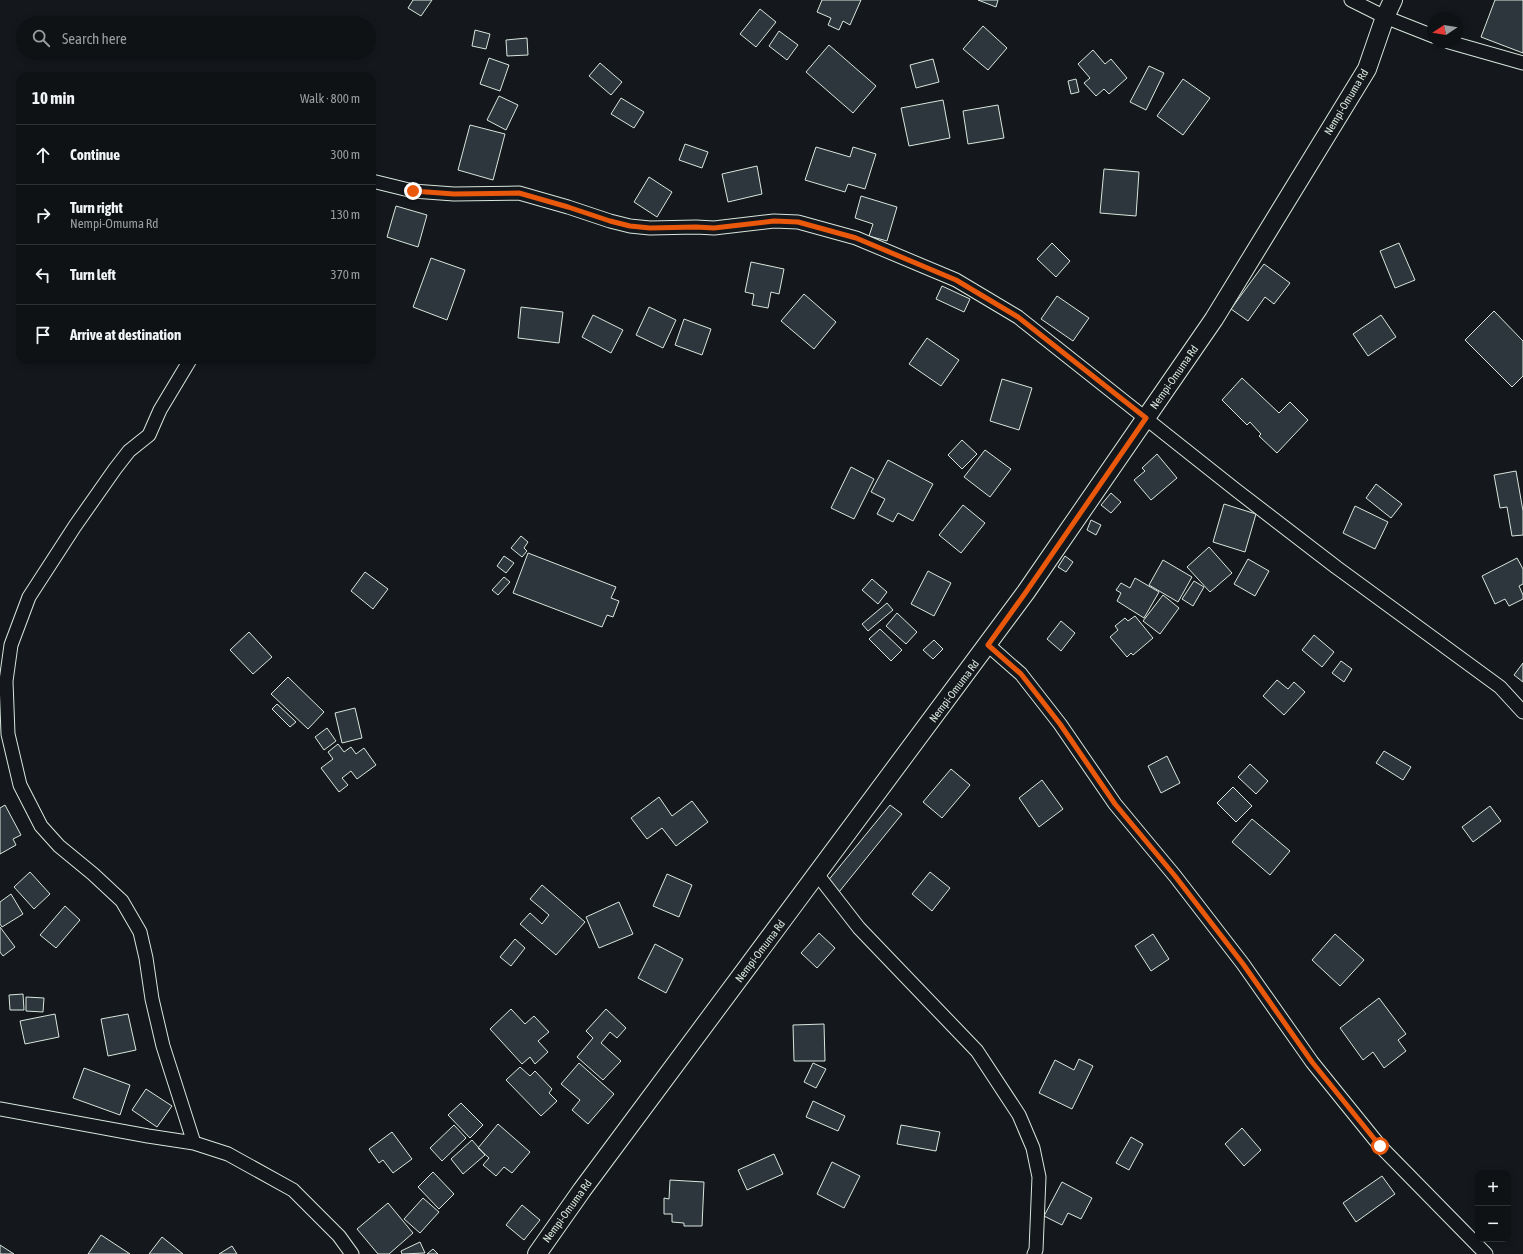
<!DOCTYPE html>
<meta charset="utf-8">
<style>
body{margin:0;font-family:"Asap Condensed",sans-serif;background:#1d2022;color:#f1f3f6}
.controls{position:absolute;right:12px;bottom:12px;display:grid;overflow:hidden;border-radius:8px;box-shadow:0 2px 6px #0003}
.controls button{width:36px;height:36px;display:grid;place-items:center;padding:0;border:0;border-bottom:1px solid #2f3234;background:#0f1215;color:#f1f3f6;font:20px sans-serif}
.compass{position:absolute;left:1427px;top:12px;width:36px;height:36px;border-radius:50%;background:#0f1215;box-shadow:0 2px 6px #0003;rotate:258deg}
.stop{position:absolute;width:12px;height:12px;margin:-9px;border:3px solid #ea580c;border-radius:50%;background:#fff}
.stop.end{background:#ea580c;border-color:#fff;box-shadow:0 1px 4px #0008}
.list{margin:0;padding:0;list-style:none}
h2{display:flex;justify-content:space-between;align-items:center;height:52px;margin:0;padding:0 16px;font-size:17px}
h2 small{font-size:13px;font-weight:400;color:#9b9ea0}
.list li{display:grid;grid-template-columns:26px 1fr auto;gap:12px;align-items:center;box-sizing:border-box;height:60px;padding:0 16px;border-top:1px solid #2f3234}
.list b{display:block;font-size:15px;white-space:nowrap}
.list p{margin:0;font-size:13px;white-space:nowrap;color:#9b9ea0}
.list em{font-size:13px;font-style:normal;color:#9b9ea0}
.icon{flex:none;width:22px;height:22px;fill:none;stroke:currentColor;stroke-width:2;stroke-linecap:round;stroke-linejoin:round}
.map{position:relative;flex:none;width:1523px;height:1254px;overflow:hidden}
.search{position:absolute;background:#0f1215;box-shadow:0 2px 6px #0003;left:16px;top:16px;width:360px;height:44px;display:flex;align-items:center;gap:10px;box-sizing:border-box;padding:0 14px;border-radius:22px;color:#9b9ea0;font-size:15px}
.panel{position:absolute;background:#0f1215;box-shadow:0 2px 6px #0003;left:16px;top:72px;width:360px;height:292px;border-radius:12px}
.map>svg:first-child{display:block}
.building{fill:#2c363c;stroke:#d8e6dc}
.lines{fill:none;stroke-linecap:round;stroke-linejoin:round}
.street-casing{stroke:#d8e6dc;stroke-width:15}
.secondary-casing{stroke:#d8e6dc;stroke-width:20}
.street{stroke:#14181c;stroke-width:13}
.secondary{stroke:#14181c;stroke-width:18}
.route{stroke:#ea580c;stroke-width:5}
.labels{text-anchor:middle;stroke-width:3;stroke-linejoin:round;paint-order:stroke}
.street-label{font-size:11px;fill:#d8e6dc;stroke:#14181c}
</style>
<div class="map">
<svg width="1523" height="1254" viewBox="0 0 1523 1254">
<rect width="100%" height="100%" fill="#14181c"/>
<!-- building -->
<path class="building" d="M413 0H432L421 16 408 8Z
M822 0H861L850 25 843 21 839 30 828 25 831 18 817 12Z
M978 0H998L996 7Z
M1495 0H1523V53L1481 37Z
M760 9 776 22 756 47 740 34Z
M983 26 1007 48 988 70 963 49Z
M475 30 490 34 486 49 472 46Z
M779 31 798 45 787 60 769 46Z
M527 38 528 55 507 56 506 40Z
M829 45 876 86 853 113 806 72Z
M1093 50 1105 64 1111 59 1127 78 1109 94 1104 89 1096 96 1084 83 1090 78 1078 64Z
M489 58 509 65 500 91 480 84Z
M933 59 939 82 916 88 910 65Z
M600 63 622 82 611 95 589 76Z
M1149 66 1164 73 1146 110 1130 102Z
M1076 79 1079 92 1071 94 1068 81Z
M1183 79 1210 98 1183 135 1157 116Z
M499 96 518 105 506 130 487 120Z
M621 98 644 112 634 128 611 114Z
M943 100 950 138 909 146 901 108Z
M998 105 1004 138 968 144 963 111Z
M470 125 505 134 493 180 458 170Z
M685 144 708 152 702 168 679 160Z
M816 147 850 157 853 147 876 154 865 189 848 184 845 192 805 180Z
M757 166 762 194 728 202 722 174Z
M1104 169 1139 172 1136 216 1100 213Z
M649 177 672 192 657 217 634 202Z
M861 196 897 207 887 241 869 236 873 224 855 218Z
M396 206 427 215 418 247 387 237Z
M1052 243 1070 261 1056 277 1037 259Z
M1399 243 1415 280 1395 288 1380 251Z
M431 258 465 270 447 320 413 307Z
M751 262 784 269 779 294 771 292 768 308 752 305 754 294 745 292Z
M1264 264 1290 283 1274 304 1265 297 1248 321 1231 309Z
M942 286 970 299 964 312 936 299Z
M804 294 836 322 814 349 781 321Z
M1057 296 1089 318 1073 341 1041 319Z
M521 307 563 312 559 343 518 338Z
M649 307 676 320 663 348 636 335Z
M1494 311 1523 341V376L1512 387 1465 340Z
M593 315 623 330 611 353 582 337Z
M1381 315 1396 337 1368 356 1353 334Z
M684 319 711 329 702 355 675 345Z
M927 338 959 360 941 386 909 364Z
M1242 378 1279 413 1290 402 1308 420 1277 453 1259 436 1261 434 1250 422 1247 425 1222 400Z
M1002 379 1032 388 1019 430 990 421Z
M962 440 977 454 962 469 948 455Z
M985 450 1011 469 990 497 964 477Z
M1157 454 1177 478 1151 500 1134 480 1145 471 1142 468Z
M888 460 933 484 913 521 898 513 893 522 877 514 885 499 871 492Z
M851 467 874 479 854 519 831 508Z
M1516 471 1523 511V535L1512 536 1507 507 1500 508 1494 475Z
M1376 484 1402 504 1391 518 1366 498Z
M1111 493 1121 502 1111 513 1101 505Z
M1224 504 1256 514 1245 552 1213 542Z
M963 505 985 523 961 553 939 535Z
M1355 506 1388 522 1375 549 1343 533Z
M1091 520 1101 525 1096 535 1087 530Z
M521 536 528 542 524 548 527 551 522 557 511 548Z
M1209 547 1232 573 1210 592 1187 567Z
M528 553 616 587 611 598 619 601 613 617 607 615 602 627 513 593Z
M504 556 514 563 506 573 497 566Z
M1065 556 1073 562 1066 572 1058 567Z
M1517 558 1523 569V584L1519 586 1523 595V599L1509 606 1505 599 1495 604 1482 576Z
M1248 559 1269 571 1255 596 1234 584Z
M1163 560 1192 577 1178 602 1149 585Z
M928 571 951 583 934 616 911 604Z
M365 572 388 589 373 609 351 591Z
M504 577 510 582 498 595 492 590Z
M1135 578 1159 592 1144 618 1117 601 1121 593 1116 590 1121 583 1130 588Z
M872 579 887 592 878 604 862 590Z
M1194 581 1204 587 1193 606 1182 599Z
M1163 595 1179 608 1160 634 1143 621Z
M887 603 893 610 868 631 862 624Z
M897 613 917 632 906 644 886 626Z
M1135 616 1153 638 1133 655 1131 653 1127 657 1110 637 1118 630 1115 626 1125 618 1128 621Z
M1061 621 1075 633 1061 651 1047 639Z
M880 629 902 650 891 661 869 639Z
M249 632 272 657 253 674 230 650Z
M1314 635 1334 652 1322 667 1302 650Z
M934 640 943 649 933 659 923 650Z
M1341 661 1352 669 1344 682 1332 673Z
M1523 663V682L1514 675Z
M288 677 324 712 308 729 271 694Z
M1277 680 1288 689 1294 682 1305 692 1284 715 1263 696Z
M277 704 296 722 290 727 272 709Z
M355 708 362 738 342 743 335 713Z
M327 728 336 741 324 750 315 737Z
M338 744 344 752 351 747 356 754 364 748 376 765 357 779 351 771 342 778 348 785 339 792 321 768 333 759 328 752Z
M1384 751 1411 767 1403 780 1376 763Z
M1167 756 1180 783 1161 793 1148 766Z
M1250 764 1268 781 1256 794 1238 777Z
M951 769 970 785 942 818 923 802Z
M1042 780 1063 809 1039 827 1019 798Z
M1233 787 1252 806 1236 822 1217 803Z
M659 797 672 816 692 801 708 822 676 846 662 828 647 839 631 818Z
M5 805 21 835 13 839 16 845 0 854V808Z
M890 805 902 814 839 892 827 882Z
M1490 806 1501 821 1473 842 1462 827Z
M1252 819 1290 851 1270 875 1232 842Z
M30 872 50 894 34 909 14 887Z
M930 872 950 888 932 911 912 894Z
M667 874 692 885 679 917 653 906Z
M542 885 585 922 556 955 520 924 530 913 542 924 549 915 530 899Z
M11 894 23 914 2 927 0 924V902Z
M619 902 633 934 599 948 586 917Z
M65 906 80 920 56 948 40 935Z
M0 927 15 947 3 956 0 952Z
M819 933 835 948 817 968 801 953Z
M1153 934 1169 959 1151 971 1135 946Z
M1335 934 1364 960 1340 986 1312 960Z
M515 939 525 948 511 966 500 957Z
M655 944 683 959 666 993 638 978Z
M23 994 24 1010H10L9 995Z
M26 997 44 998 43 1012 26 1011Z
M1379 998 1406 1034 1398 1040 1406 1051 1384 1068 1373 1052 1363 1060 1340 1028Z
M511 1009 525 1024 534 1016 549 1032 538 1041 548 1052 535 1064 530 1057 522 1064 490 1029Z
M606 1009 626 1028 617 1038 610 1032 601 1043 621 1061 603 1080 577 1057 593 1038 586 1031Z
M55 1014 59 1037 25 1044 20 1021Z
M128 1014 136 1050 108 1056 101 1019Z
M824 1024 825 1061H794L793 1025Z
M1079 1059 1093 1066 1072 1109 1039 1093 1055 1060 1074 1070Z
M579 1063 614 1094 588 1124 572 1110 580 1100 561 1084Z
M813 1063 826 1069 816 1088 804 1082Z
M520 1067 530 1076 535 1071 552 1089 549 1093 557 1101 541 1116 506 1080Z
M84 1068 130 1085 120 1115 73 1098Z
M146 1089 172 1106 157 1127 132 1110Z
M813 1101 845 1116 838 1131 806 1117Z
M461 1103 483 1125 470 1138 448 1115Z
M498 1124 530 1152 512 1173 504 1167 496 1176 483 1165 489 1158 478 1148Z
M454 1125 466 1138 442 1161 430 1148Z
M901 1125 940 1132 936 1151 897 1144Z
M1242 1128 1261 1150 1244 1166 1225 1144Z
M392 1132 412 1159 393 1173 383 1160 379 1163 369 1149Z
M1131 1137 1143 1144 1129 1170 1116 1163Z
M472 1140 485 1155 463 1174 451 1159Z
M774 1154 783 1174 747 1190 738 1170Z
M832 1162 860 1176 844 1208 817 1194Z
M433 1172 454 1194 439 1209 418 1187Z
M1382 1176 1395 1194 1356 1222 1343 1203Z
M670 1180 704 1182 702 1226H684V1223L672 1222V1214H664V1198L669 1199Z
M1062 1182 1092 1198 1081 1219 1068 1213 1062 1225 1044 1216Z
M423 1198 439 1212 420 1233 404 1219Z
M388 1203 413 1233 389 1254H378L357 1229Z
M522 1205 540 1220 524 1240 506 1225Z
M101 1235 130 1254H88Z
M162 1237 183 1254H149Z
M420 1242 425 1253 402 1254 401 1251Z
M0 1245 14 1254H0Z
M232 1246 237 1254H219Z
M433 1249 438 1254H427Z"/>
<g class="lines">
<defs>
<path id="street" d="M1351 0 1385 17 1433 36
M1449 42 1523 63
M372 181 413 191 454 194 519 193 568 207 610 221 630 226 650 228 696 227 714 228 774 221 798 222 856 238 956 280 1018 317 1236 490 1336 567 1500 687 1523 712
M190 360 160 410 149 435 129 451 115 469 75 526 29 597 11 645 6 681 8 734 20 785 41 826 59 846 93 874 122 901 140 932 146 958 152 999 163 1046 194 1143
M988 645 1021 674 1060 724 1115 804 1175 876 1243 964 1312 1062 1380 1146 1486 1254
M817 874 859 928 977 1051 1019 1115 1033 1148 1039 1177 1036 1250 1034 1254
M0 1109 148 1136 194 1143 228 1154 293 1190 339 1236 352 1254"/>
<path id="secondary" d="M537 1254 582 1190 1026 592 1214 319 1367 69 1385 17 1393 0"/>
</defs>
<!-- street casing -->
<use href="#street" class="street-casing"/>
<!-- secondary casing -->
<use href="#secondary" class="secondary-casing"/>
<!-- street -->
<use href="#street" class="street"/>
<!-- secondary -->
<use href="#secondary" class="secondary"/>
</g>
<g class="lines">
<!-- route -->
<path class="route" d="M413 191 454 194 519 193 568 207 610 221 630 226 650 228 696 227 714 228 774 221 798 222 856 238 956 280 1018 317 1146 418 1026 592 988 645 1021 674 1060 724 1115 804 1175 876 1243 964 1312 1062 1380 1146"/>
</g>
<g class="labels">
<!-- street labels -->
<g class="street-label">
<text transform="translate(1346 102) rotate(-59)" y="4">Nempi-Omuma Rd</text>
<text transform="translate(1174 377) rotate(-55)" y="4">Nempi-Omuma Rd</text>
<text transform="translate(954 691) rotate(-53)" y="4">Nempi-Omuma Rd</text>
<text transform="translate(760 951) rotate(-53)" y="4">Nempi-Omuma Rd</text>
<text transform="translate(567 1211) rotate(-54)" y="4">Nempi-Omuma Rd</text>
</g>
</g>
</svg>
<div class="controls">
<button>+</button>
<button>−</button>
</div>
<svg class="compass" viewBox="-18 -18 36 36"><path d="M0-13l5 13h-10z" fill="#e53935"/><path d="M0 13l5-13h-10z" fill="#9b9ea0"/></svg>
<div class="stop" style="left:1380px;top:1146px"></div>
<div class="stop end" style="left:413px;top:191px"></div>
<div class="search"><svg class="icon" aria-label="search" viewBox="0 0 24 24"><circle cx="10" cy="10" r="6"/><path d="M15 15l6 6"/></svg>Search here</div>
<section class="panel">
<h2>10 min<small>Walk · 800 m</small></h2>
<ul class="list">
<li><svg class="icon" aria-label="ahead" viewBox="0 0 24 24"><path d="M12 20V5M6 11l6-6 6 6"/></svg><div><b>Continue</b></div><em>300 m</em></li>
<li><svg class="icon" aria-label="right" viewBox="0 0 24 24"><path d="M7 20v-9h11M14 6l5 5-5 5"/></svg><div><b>Turn right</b><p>Nempi-Omuma Rd</p></div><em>130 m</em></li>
<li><svg class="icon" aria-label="left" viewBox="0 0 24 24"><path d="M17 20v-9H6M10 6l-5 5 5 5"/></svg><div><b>Turn left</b></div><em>370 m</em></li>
<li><svg class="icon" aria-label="arrive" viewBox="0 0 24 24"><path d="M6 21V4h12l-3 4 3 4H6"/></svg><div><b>Arrive at destination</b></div></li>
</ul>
</section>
</div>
